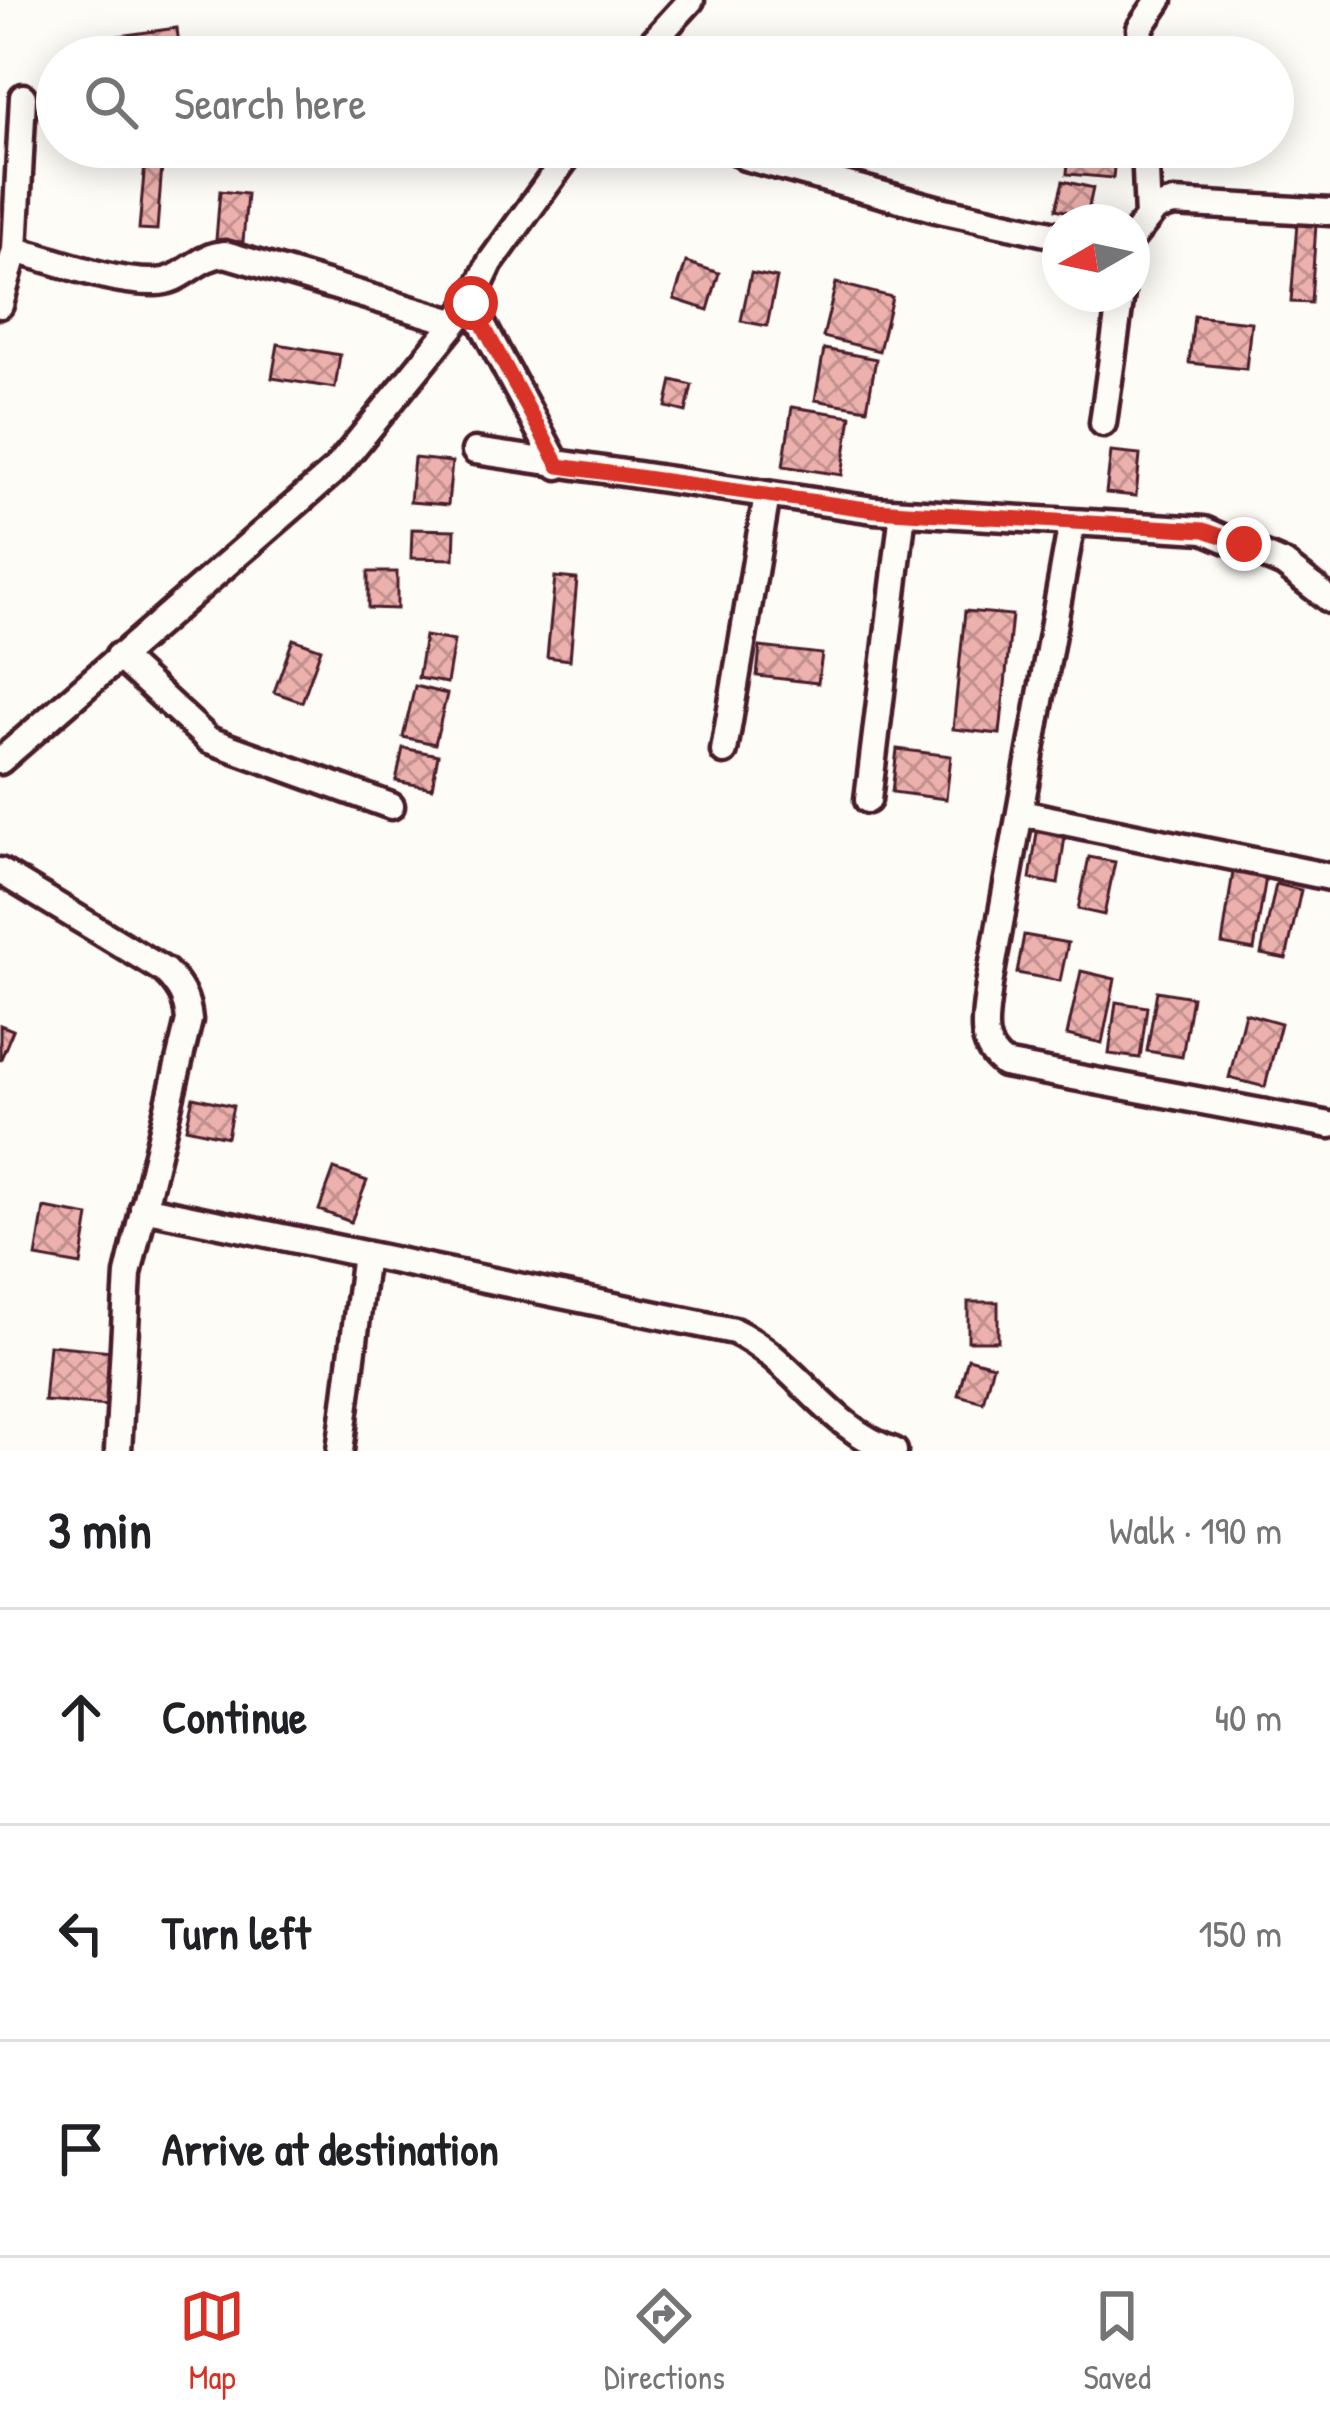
<!DOCTYPE html>
<meta charset="utf-8">
<style>
body{margin:0;font-family:"Patrick Hand",sans-serif;background:#f2f2f2;color:#202124}
.compass{position:absolute;left:1042px;top:204px;width:108px;height:108px;border-radius:50%;background:#fff;box-shadow:0 6px 30px #0003;rotate:261deg}
.stop{position:absolute;width:36px;height:36px;margin:-27px;border:9px solid #d93025;border-radius:50%;background:#fff}
.stop.end{background:#d93025;border-color:#fff;box-shadow:0 3px 12px #0008}
.list{margin:0;padding:0;list-style:none}
h2{display:flex;justify-content:space-between;align-items:center;height:156px;margin:0;padding:0 48px;font-size:51px}
h2 small{font-size:39px;font-weight:400;color:#757577}
.list li{display:grid;grid-template-columns:78px 1fr auto;gap:36px;align-items:center;box-sizing:border-box;height:216px;padding:0 48px;border-top:3px solid #e0e0e0}
.list b{display:block;font-size:45px;white-space:nowrap}
.list em{font-size:39px;font-style:normal;color:#757577}
.icon{flex:none;width:66px;height:66px;fill:none;stroke:currentColor;stroke-width:2;stroke-linecap:round;stroke-linejoin:round}
.map{position:relative;flex:none;width:1330px;height:1451px;overflow:hidden}
.search{position:absolute;background:#fff;box-shadow:0 6px 30px #0003;left:36px;right:36px;top:36px;height:132px;display:flex;align-items:center;gap:30px;box-sizing:border-box;padding:0 42px;border-radius:66px;color:#757577;font-size:45px}
.sheet{height:804px;background:#fff}
nav{display:flex;justify-content:space-around;align-items:center;box-sizing:border-box;height:168px;border-top:3px solid #e0e0e0;background:#fff;font-size:33px;color:#757577}
nav a{display:grid;justify-items:center;gap:6px}
nav .on{color:#d93025}
.map>svg:first-child{display:block}
.building{fill:url(#building-cross-hatch);stroke:#4a1f2b;stroke-width:3}
.lines{fill:none;stroke-linecap:round;stroke-linejoin:round}
.street-casing{stroke:#4a1f2b;stroke-width:33}
.street{stroke:#fdfcf7;stroke-width:24}
.route{stroke:#d93025;stroke-width:15}
</style>
<div class="map">
<svg width="1330" height="1451" viewBox="0 0 1330 1451">
<defs>
<pattern id="building-cross-hatch" width="8" height="8" patternUnits="userSpaceOnUse" patternTransform="scale(3)"><rect width="8" height="8" fill="#ecb1ad"/><path d="M0 0l8 8M0 8l8-8" fill="none" stroke="#c18f8d"/></pattern>
</defs>
<rect width="100%" height="100%" fill="#fdfcf7"/>
<filter id="ink" filterUnits="userSpaceOnUse"><feTurbulence type="fractalNoise" baseFrequency=".00833" numOctaves="2"/><feDisplacementMap in="SourceGraphic" scale="24" xChannelSelector="R" yChannelSelector="G"/><feConvolveMatrix kernelMatrix="1 2 1 2 8 2 1 2 1" color-interpolation-filters="sRGB"/></filter>
<g filter="url(#ink)">
<!-- building -->
<path class="building" d="M177 28 180 54 121 57 118 36Z
M113 37 116 57H84L82 41Z
M1069 147H1116L1113 178 1067 174Z
M146 152 163 153 157 230 139 229Z
M1063 181 1093 188 1087 216 1056 209Z
M220 191 247 194 243 242 216 240Z
M1297 223 1316 224 1311 303 1291 302Z
M686 262 719 273 708 310 674 299Z
M751 273 777 278 767 326 741 321Z
M836 283 892 297 879 351 823 337Z
M1194 316 1251 322 1246 369 1189 363Z
M278 344 340 355 335 388 272 378Z
M824 349 876 359 867 409 815 400Z
M672 380 692 385 686 412 666 407Z
M792 407 851 416 842 475 783 466Z
M1111 452 1140 455 1136 496 1106 493Z
M414 458 452 462 448 505 410 502Z
M412 529 455 530 454 559 411 558Z
M368 572H397V609L368 608Z
M555 577 577 579 570 660 547 657Z
M965 611 1012 615 1000 734 953 729Z
M425 636 454 641 447 683 418 678Z
M293 639 321 649 302 702 274 692Z
M760 647 822 654 818 683 757 676Z
M415 686 447 694 435 744 403 737Z
M403 748 438 755 432 788 396 781Z
M897 749 951 756 946 799 892 792Z
M1039 819 1067 823 1058 884 1030 879Z
M1089 857 1115 862 1104 915 1078 909Z
M1233 872 1266 877 1254 950 1222 944Z
M1276 884 1301 890 1286 959 1261 954Z
M1024 935 1068 943 1060 981 1017 973Z
M1081 971 1115 979 1102 1043 1067 1035Z
M1157 991 1192 997 1182 1057 1147 1051Z
M1116 1002 1147 1007 1140 1058 1109 1054Z
M1245 1013 1281 1023 1265 1087 1229 1078Z
M0 1025 13 1030 0 1061Z
M193 1097 233 1106 227 1137 186 1128Z
M334 1169 367 1181 351 1222 319 1210Z
M44 1208 89 1216 81 1265 36 1257Z
M968 1302H998V1341H968Z
M49 1345 113 1351 108 1406 44 1401Z
M968 1358 993 1365 983 1402 958 1395Z"/>
<g class="lines">
<defs>
<path id="street" d="M639 57 691 0
M1142 57 1140 28 1159 0
M731 147 745 157 940 210 1060 236
M1145 147 1148 218
M1132 238 1156 208 1174 203 1330 212
M15 250C58 261 110 283 156 282 183 282 196 256 225 254L454 322
M471 303 558 466
M0 305 15 250 23 97
M1103 423 1121 294
M475 451 874 510 1204 530 1284 564 1330 600
M1072 522 989 985C986 1016 976 1044 1004 1064L1330 1125
M118 656 209 740 391 806
M724 751 767 495
M0 761 336 469 471 303 490 263 574 147
M868 800 903 512
M1021 813 1330 877
M0 871 165 971C180 986 187 998 189 1020L128 1274 118 1451
M143 1208 734 1331C795 1360 828 1429 894 1451
M340 1451 365 1254"/>
</defs>
<!-- street casing -->
<use href="#street" class="street-casing"/>
<!-- street -->
<use href="#street" class="street"/>
</g>
</g>
<g class="lines" filter="url(#ink)">
<!-- route -->
<path class="route" d="M471 303 559 466 874 510 1204 530 1244 544"/>
</g>
</svg>
<svg class="compass" viewBox="-18 -18 36 36"><path d="M0-13l5 13h-10z" fill="#e53935"/><path d="M0 13l5-13h-10z" fill="#757577"/></svg>
<div class="stop" style="left:471px;top:303px"></div>
<div class="stop end" style="left:1244px;top:544px"></div>
<div class="search"><svg class="icon" aria-label="search" viewBox="0 0 24 24"><circle cx="10" cy="10" r="6"/><path d="M15 15l6 6"/></svg>Search here</div>
</div>
<section class="sheet">
<h2>3 min<small>Walk · 190 m</small></h2>
<ul class="list">
<li><svg class="icon" aria-label="ahead" viewBox="0 0 24 24"><path d="M12 20V5M6 11l6-6 6 6"/></svg><div><b>Continue</b></div><em>40 m</em></li>
<li><svg class="icon" aria-label="left" viewBox="0 0 24 24"><path d="M17 20v-9H6M10 6l-5 5 5 5"/></svg><div><b>Turn left</b></div><em>150 m</em></li>
<li><svg class="icon" aria-label="arrive" viewBox="0 0 24 24"><path d="M6 21V4h12l-3 4 3 4H6"/></svg><div><b>Arrive at destination</b></div></li>
</ul>
</section>
<nav>
<a class="on"><svg class="icon" aria-label="map" viewBox="0 0 24 24"><path d="M3 6l6-2 6 2 6-2v14l-6 2-6-2-6 2zM9 4v14M15 6v14"/></svg>Map</a>
<a><svg class="icon" aria-label="directions" viewBox="0 0 24 24"><path d="M12 3l9 9-9 9-9-9zM9 14v-3h6M13 9l2 2-2 2"/></svg>Directions</a>
<a><svg class="icon" aria-label="saved" viewBox="0 0 24 24"><path d="M7 4h10v16l-5-4-5 4z"/></svg>Saved</a>
</nav>
